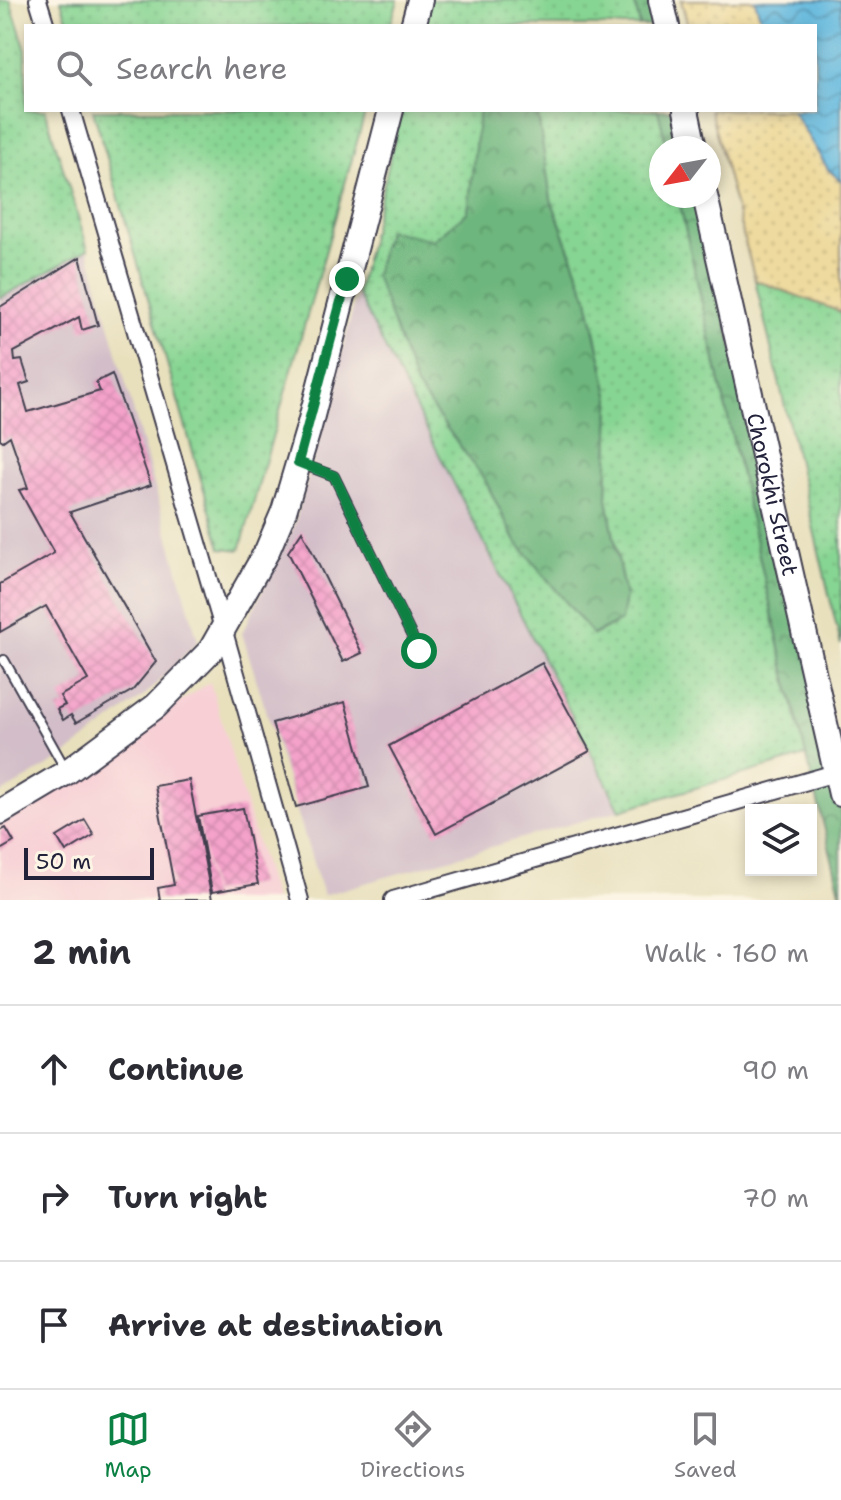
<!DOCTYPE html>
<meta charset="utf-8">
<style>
body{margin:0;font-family:"Shantell Sans",sans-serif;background:#f2f2f3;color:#2b2b33}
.controls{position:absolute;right:24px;bottom:24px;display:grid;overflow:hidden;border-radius:0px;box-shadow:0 4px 12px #0003}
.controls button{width:72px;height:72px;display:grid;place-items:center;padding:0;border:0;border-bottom:2px solid #e1e1e2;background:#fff;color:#2b2b33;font:40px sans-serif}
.compass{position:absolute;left:649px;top:136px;width:72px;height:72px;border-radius:50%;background:#fff;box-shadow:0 4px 12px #0003;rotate:239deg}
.scale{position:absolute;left:24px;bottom:20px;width:130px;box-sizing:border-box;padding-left:8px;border:4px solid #22223b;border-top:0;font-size:22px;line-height:28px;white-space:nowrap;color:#22223b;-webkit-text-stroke:6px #fcf5e5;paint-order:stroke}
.stop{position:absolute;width:24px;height:24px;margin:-18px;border:6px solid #0b8043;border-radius:50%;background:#fff}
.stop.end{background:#0b8043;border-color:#fff;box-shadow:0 2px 8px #0008}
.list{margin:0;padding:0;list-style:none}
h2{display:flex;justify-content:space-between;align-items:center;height:104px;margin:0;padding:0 32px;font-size:34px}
h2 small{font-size:26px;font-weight:400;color:#7c7c81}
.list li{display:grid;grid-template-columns:52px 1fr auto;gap:24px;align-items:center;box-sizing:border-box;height:128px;padding:0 32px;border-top:2px solid #e1e1e2}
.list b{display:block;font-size:30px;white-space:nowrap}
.list em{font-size:26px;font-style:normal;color:#7c7c81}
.icon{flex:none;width:44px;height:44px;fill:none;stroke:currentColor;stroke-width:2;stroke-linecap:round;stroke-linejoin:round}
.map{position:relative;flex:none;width:841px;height:900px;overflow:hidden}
.search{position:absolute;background:#fff;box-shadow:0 4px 12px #0003;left:24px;right:24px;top:24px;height:88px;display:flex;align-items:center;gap:20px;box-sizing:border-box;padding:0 28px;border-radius:0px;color:#7c7c81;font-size:30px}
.sheet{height:488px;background:#fff}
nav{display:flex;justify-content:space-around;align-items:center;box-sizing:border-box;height:112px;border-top:2px solid #e1e1e2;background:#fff;font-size:22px;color:#7c7c81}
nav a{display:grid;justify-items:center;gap:4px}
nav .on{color:#0b8043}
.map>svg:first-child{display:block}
.built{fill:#f7cfd5}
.industrial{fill:#d2bdc8}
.grass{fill:url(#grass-dots);stroke:#547c67;stroke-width:2}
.forest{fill:url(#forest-crowns);stroke:#486c5c;stroke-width:2}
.sand{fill:url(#sand-dots);stroke:#887e6c;stroke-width:2}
.water{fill:url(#water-waves);stroke:#426d8c;stroke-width:2}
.building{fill:url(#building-cross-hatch)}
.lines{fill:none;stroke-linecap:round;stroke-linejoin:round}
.lane-casing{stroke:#403e4e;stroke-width:12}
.street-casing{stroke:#403e4e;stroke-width:20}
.secondary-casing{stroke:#403e4e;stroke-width:28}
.lane{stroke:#fff;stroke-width:8}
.street{stroke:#fff;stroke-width:16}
.secondary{stroke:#fff;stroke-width:24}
.route{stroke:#0b8043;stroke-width:10}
.labels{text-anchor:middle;stroke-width:7;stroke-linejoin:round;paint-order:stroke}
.street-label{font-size:22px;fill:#22223b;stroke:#fcf5e5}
</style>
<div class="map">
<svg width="841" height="900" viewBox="0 0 841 900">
<defs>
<pattern id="grass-dots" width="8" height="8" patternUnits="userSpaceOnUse" patternTransform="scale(2)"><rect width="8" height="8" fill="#87d593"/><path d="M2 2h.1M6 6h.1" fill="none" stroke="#74b780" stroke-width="1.8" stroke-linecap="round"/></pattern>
<pattern id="forest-crowns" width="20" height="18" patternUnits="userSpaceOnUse" patternTransform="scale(2)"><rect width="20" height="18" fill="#6db67d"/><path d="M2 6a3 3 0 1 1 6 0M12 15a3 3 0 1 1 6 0" fill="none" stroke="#599468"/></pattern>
<pattern id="sand-dots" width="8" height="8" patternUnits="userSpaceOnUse" patternTransform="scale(2)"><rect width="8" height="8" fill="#eeda9e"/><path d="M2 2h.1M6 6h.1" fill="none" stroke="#ccbb89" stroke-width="1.8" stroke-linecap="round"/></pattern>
<pattern id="water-waves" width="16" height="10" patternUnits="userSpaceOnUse" patternTransform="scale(2)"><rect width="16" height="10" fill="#61b8de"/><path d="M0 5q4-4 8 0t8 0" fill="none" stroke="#5095b5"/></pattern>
<pattern id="building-cross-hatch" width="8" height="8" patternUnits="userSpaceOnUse" patternTransform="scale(2)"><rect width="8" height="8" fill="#f5a2ca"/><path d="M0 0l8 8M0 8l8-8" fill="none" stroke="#d28bae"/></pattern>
</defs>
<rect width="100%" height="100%" fill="#fcf5e5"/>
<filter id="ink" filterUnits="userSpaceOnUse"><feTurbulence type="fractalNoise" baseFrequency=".0125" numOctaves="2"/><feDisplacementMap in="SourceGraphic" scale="16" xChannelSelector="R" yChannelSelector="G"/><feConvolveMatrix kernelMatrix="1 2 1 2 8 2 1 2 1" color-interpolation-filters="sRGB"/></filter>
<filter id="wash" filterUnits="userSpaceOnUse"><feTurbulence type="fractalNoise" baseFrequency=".006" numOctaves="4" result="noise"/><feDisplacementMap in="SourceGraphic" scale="32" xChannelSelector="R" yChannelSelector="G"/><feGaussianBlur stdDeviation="1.8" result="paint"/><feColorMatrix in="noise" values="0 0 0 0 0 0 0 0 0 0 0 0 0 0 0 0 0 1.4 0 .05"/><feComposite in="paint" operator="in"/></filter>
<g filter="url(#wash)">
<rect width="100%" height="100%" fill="#e8e0bd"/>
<!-- built -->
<path class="built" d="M210 682 274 900H0V821Z"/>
<!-- industrial -->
<path class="industrial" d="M88 249 198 641 145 695 61 758 0 794V298Z
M357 293 620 810 323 895 242 633 294 526 319 441Z"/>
<!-- grass -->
<path class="grass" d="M0 0H10L26 50V110H45L88 249 0 298Z
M61 0H398L390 26H69Z
M430 0H634L640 26H423Z
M93 110H366L240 550 221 548Z
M402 110H479L468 212 433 240 416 386 485 480 515 540 625 597 607 499 610 399 588 299 551 199 537 110H659L667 148H661V196H678L784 666 806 756 620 810 357 293Z
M755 280 841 312V645Z"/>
<!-- forest -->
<path class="forest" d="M634 0H649L655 26H640Z
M479 110H537L551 199 588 299 610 399 607 499 625 597 621 621 593 635 515 540 485 480 416 386 375 275 387 230 433 240 468 212Z
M658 110H676L685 148H667Z
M678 196H696L841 798V895L784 666Z"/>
<!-- sand -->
<path class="sand" d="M681 0H755L763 26H688Z
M710 110H792L828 169 841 181V312L755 280Z"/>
<!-- water -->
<path class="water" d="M755 0H841V181L828 169 792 110H815V26H763Z"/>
<g id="blocks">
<!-- building -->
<path class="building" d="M80 257 98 325 82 330 79 317 14 352 15 361 22 360 29 382 20 385 28 412 100 391 96 382 112 374 151 485 70 512 156 662 133 690 76 723 71 715 63 720 57 709 65 705 60 696 88 680 46 606 0 632V584L54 553 19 490 28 488 10 436 3 441 0 439V307Z
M302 531 362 653 343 662 288 552Z
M542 663 590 751 436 834 389 746Z
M345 702 369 787 296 807 272 723Z
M189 780 212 900H160L158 888 174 885 155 786Z
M243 808 258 884 212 892 198 816Z
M85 820 94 835 66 852 57 837Z
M6 828 14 842 0 850V831Z"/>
</g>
</g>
<g filter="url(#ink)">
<use href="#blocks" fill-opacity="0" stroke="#403e4e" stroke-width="2"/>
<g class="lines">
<defs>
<path id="lane" d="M299 463 334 476 419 651
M4 660 65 768"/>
<path id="street" d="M38 0 46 26
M71 110 223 628 300 900
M393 900 835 773"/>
<g id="secondary">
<path d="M661 0 667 26"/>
<path d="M413 26 420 0"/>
<path d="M686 110 694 148"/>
<path id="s1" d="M705 196 841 794"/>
<path d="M0 812 67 772 156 706 211 650 267 551 284 511 309 427 391 110"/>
</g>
</defs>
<!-- lane casing -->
<use href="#lane" class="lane-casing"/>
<!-- street casing -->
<use href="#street" class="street-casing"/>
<!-- secondary casing -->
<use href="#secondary" class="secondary-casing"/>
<!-- lane -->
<use href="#lane" class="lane"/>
<!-- street -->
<use href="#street" class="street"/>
<!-- secondary -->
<use href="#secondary" class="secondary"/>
</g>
</g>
<g class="lines" filter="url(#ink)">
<!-- route -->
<path class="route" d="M347 279 298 462 334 476 419 651"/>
</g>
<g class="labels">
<!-- street labels -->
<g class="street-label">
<text dy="8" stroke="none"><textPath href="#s1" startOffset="306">Chorokhi Street</textPath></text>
</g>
</g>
</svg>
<div class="controls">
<button><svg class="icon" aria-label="layers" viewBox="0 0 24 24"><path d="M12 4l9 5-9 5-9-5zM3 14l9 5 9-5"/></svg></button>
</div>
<svg class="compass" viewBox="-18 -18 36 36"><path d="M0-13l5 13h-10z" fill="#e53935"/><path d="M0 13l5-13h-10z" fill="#7c7c81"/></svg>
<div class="scale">50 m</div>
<div class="stop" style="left:419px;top:651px"></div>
<div class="stop end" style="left:347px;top:279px"></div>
<div class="search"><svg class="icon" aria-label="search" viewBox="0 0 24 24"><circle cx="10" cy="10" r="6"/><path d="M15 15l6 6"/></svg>Search here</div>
</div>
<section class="sheet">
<h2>2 min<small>Walk · 160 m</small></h2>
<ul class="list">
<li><svg class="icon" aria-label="ahead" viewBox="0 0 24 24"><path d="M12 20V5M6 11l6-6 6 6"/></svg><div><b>Continue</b></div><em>90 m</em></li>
<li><svg class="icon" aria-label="right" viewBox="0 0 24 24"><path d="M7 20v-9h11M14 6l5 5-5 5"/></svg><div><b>Turn right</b></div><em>70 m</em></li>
<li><svg class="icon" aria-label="arrive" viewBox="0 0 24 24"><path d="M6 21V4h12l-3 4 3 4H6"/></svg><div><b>Arrive at destination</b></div></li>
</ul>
</section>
<nav>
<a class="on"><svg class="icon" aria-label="map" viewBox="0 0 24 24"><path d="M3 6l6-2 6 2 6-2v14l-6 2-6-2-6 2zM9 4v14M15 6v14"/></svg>Map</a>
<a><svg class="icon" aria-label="directions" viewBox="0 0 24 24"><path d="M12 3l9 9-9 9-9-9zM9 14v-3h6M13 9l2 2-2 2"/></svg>Directions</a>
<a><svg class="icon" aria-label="saved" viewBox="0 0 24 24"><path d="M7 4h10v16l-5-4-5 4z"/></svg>Saved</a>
</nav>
